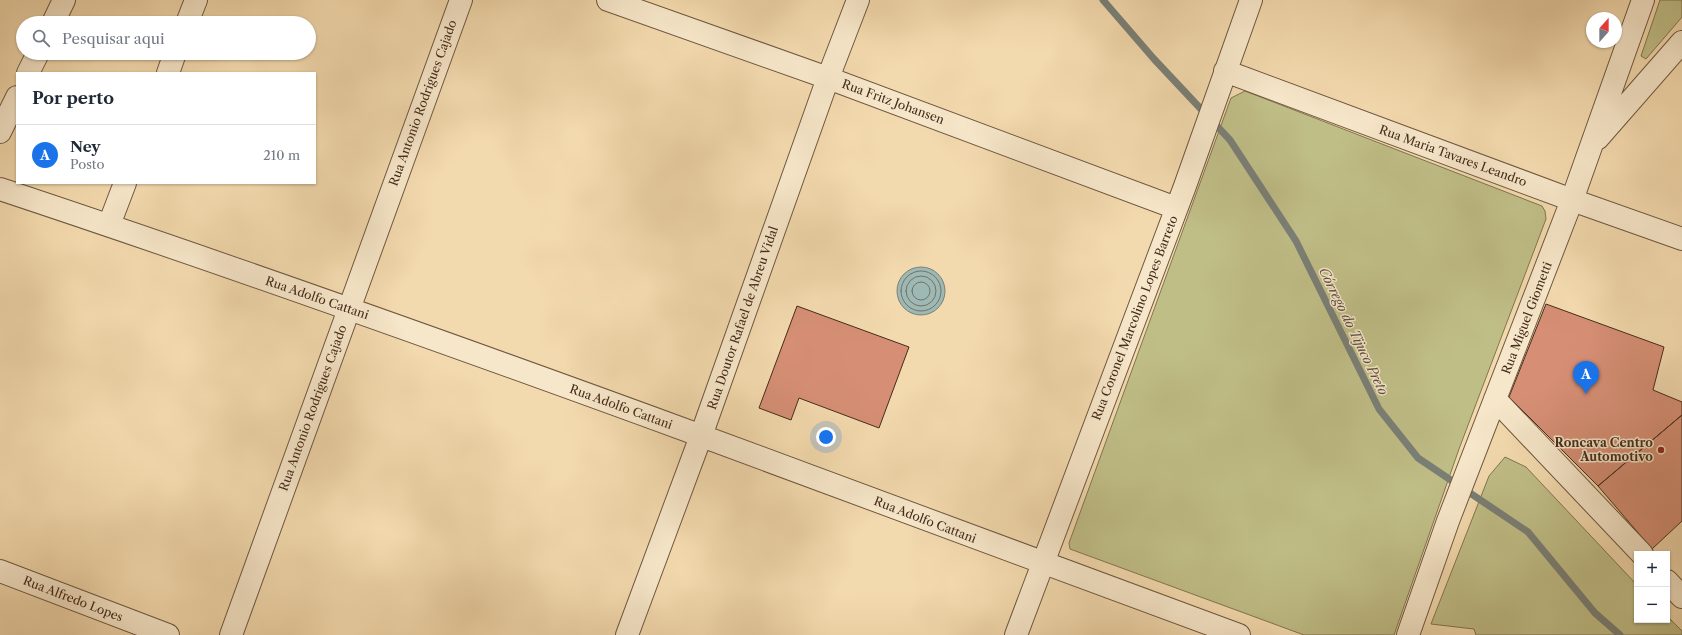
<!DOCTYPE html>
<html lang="pt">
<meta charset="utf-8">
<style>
body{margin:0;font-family:"Libre Caslon Text",serif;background:#f2f2f3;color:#1f2937}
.controls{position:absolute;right:12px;bottom:12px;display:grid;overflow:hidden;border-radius:0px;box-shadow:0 1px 3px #0004}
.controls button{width:36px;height:36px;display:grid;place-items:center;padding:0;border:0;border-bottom:1px solid #e0e1e3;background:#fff;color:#1f2937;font:20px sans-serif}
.compass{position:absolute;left:1586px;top:12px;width:36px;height:36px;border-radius:50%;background:#fff;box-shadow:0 1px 3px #0004;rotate:21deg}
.you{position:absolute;left:826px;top:437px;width:14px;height:14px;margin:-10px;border:3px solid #fff;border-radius:50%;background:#1a73e8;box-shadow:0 0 0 6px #1a73e833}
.badge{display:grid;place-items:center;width:26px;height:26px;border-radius:50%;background:#1a73e8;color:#fff;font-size:13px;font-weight:700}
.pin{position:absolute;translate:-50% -33px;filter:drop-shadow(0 1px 2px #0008)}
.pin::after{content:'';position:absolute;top:21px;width:14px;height:12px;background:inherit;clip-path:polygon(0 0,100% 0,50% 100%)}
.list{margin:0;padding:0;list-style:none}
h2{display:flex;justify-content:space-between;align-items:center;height:52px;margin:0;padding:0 16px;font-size:17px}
h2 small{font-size:13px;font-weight:400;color:#747a83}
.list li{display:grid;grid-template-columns:26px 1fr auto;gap:12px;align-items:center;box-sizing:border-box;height:60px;padding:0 16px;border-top:1px solid #e0e1e3}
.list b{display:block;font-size:15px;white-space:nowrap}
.list p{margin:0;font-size:13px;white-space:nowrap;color:#747a83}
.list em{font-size:13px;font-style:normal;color:#747a83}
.icon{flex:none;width:22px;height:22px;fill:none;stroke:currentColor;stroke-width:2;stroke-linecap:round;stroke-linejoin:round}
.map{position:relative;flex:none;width:1682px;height:635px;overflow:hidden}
.search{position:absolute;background:#fff;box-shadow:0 1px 3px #0004;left:16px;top:16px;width:300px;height:44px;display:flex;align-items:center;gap:10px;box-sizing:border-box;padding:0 14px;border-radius:22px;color:#747a83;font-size:15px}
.panel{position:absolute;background:#fff;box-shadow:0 1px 3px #0004;left:16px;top:72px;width:300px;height:112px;border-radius:0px}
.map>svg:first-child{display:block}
.green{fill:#c0be87;stroke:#827552}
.water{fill:#9eb8b4;stroke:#7a8077}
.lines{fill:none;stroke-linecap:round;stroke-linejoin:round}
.shore{stroke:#717268;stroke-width:1}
.stream{stroke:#7a8077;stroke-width:7}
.building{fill:#d68f75;stroke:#442c1c}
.minor-casing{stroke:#705840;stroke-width:24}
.minor{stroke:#f7e7ca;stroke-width:22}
.poi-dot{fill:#8f2418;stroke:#f7e7ca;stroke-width:1.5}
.labels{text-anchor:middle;stroke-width:3;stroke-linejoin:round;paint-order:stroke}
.street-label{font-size:12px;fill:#442c1c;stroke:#f7e7ca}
.poi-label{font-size:12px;font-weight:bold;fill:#442c1c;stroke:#f7e7ca;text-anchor:end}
.water-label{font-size:13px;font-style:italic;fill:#5a4f42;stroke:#f7e7ca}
</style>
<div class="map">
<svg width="1682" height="635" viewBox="0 0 1682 635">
<rect width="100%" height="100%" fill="#f3daae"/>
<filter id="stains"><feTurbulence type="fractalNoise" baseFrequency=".005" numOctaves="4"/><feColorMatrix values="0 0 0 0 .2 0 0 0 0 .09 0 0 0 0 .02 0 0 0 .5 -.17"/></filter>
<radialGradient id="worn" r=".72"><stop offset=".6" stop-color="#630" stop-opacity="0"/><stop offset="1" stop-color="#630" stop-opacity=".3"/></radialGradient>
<!-- green -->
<path class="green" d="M1660 0H1682V17L1646 59 1641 56Z
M1245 91 1542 206 1545 211 1546 219 1459 449 1394 635H1304L1070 549 1069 543 1231 98Z
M1505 457 1526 467 1637 585V620H1667V616L1682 631V635H1476L1474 629 1431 624 1489 476Z"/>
<!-- water -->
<path class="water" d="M897 291a24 24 0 1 1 48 0a24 24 0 1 1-48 0Z"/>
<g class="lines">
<!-- shore -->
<path class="shore" d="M901 291a20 20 0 1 1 40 0a20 20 0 1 1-40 0Z
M906 291a15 15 0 1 1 30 0a15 15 0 1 1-30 0Z
M912 291a9 9 0 1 1 18 0a9 9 0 1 1-18 0Z"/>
<!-- stream -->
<path class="stream" d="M1103 0 1154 59 1230 140 1296 241 1379 409 1418 458 1528 532 1595 613 1620 635"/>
</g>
<!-- building -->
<path class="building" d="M1546 304 1664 347 1653 390 1682 402V415L1598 486 1509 397Z
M797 306 909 347 879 428 799 398 791 420 759 408Z
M1682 415V521L1652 549 1598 486Z"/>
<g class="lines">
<defs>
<path id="minor" d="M608 0 828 78 1176 208
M53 23 64 0
M187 23 196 0
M1225 71 1572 200 1682 239
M28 73 38 53
M168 73 175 53
M0 132 17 97
M1598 138 1682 42
M0 189C235 267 467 350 699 435 880 501 1059 570 1239 635
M109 225 125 183
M1495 399 1642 554
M0 571 168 635
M1667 581 1682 597
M231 635 461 0
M627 635 701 436 828 78 858 0
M1016 635 1185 186 1251 0
M1408 635 1448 521 1572 200 1643 0"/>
</defs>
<!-- minor casing -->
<use href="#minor" class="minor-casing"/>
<!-- minor -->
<use href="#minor" class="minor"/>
</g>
<!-- markers -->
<circle class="poi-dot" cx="1661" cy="450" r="4"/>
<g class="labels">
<!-- street labels -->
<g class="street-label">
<text transform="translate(893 102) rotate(20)" y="4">Rua Fritz Johansen</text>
<text transform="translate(423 103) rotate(-70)" y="4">Rua Antonio Rodrigues Cajado</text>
<text transform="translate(1453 156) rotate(20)" y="4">Rua Maria Tavares Leandro</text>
<text transform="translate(317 298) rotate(19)" y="4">Rua Adolfo Cattani</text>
<text transform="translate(743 318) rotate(-71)" y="4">Rua Doutor Rafael de Abreu Vidal</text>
<text transform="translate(1135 318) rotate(-69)" y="4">Rua Coronel Marcolino Lopes Barreto</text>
<text transform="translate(1527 318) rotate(-69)" y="4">Rua Miguel Giometti</text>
<text transform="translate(621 407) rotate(20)" y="4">Rua Adolfo Cattani</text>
<text transform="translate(313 408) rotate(-70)" y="4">Rua Antonio Rodrigues Cajado</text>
<text transform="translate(925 520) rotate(21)" y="4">Rua Adolfo Cattani</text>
<text transform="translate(73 599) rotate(21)" y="4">Rua Alfredo Lopes</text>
</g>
<!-- poi labels -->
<g class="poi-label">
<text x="1653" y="447">Roncava Centro<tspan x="1653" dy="14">Automotivo</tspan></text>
</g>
<!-- water labels -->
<g class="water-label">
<text transform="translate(1354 331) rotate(64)" y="5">Córrego do Tijuco Preto</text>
</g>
</g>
<rect width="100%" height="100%" filter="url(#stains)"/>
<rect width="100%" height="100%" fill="url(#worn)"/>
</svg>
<div class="controls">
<button>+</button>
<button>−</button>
</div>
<svg class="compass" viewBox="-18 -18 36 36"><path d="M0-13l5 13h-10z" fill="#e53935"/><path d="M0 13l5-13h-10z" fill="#747a83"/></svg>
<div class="you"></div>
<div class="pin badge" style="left:1586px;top:394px">A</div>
<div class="search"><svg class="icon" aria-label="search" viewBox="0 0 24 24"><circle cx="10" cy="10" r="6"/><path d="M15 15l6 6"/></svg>Pesquisar aqui</div>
<section class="panel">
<h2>Por perto<small></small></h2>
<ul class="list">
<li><span class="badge">A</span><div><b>Ney</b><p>Posto</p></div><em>210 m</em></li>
</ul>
</section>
</div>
